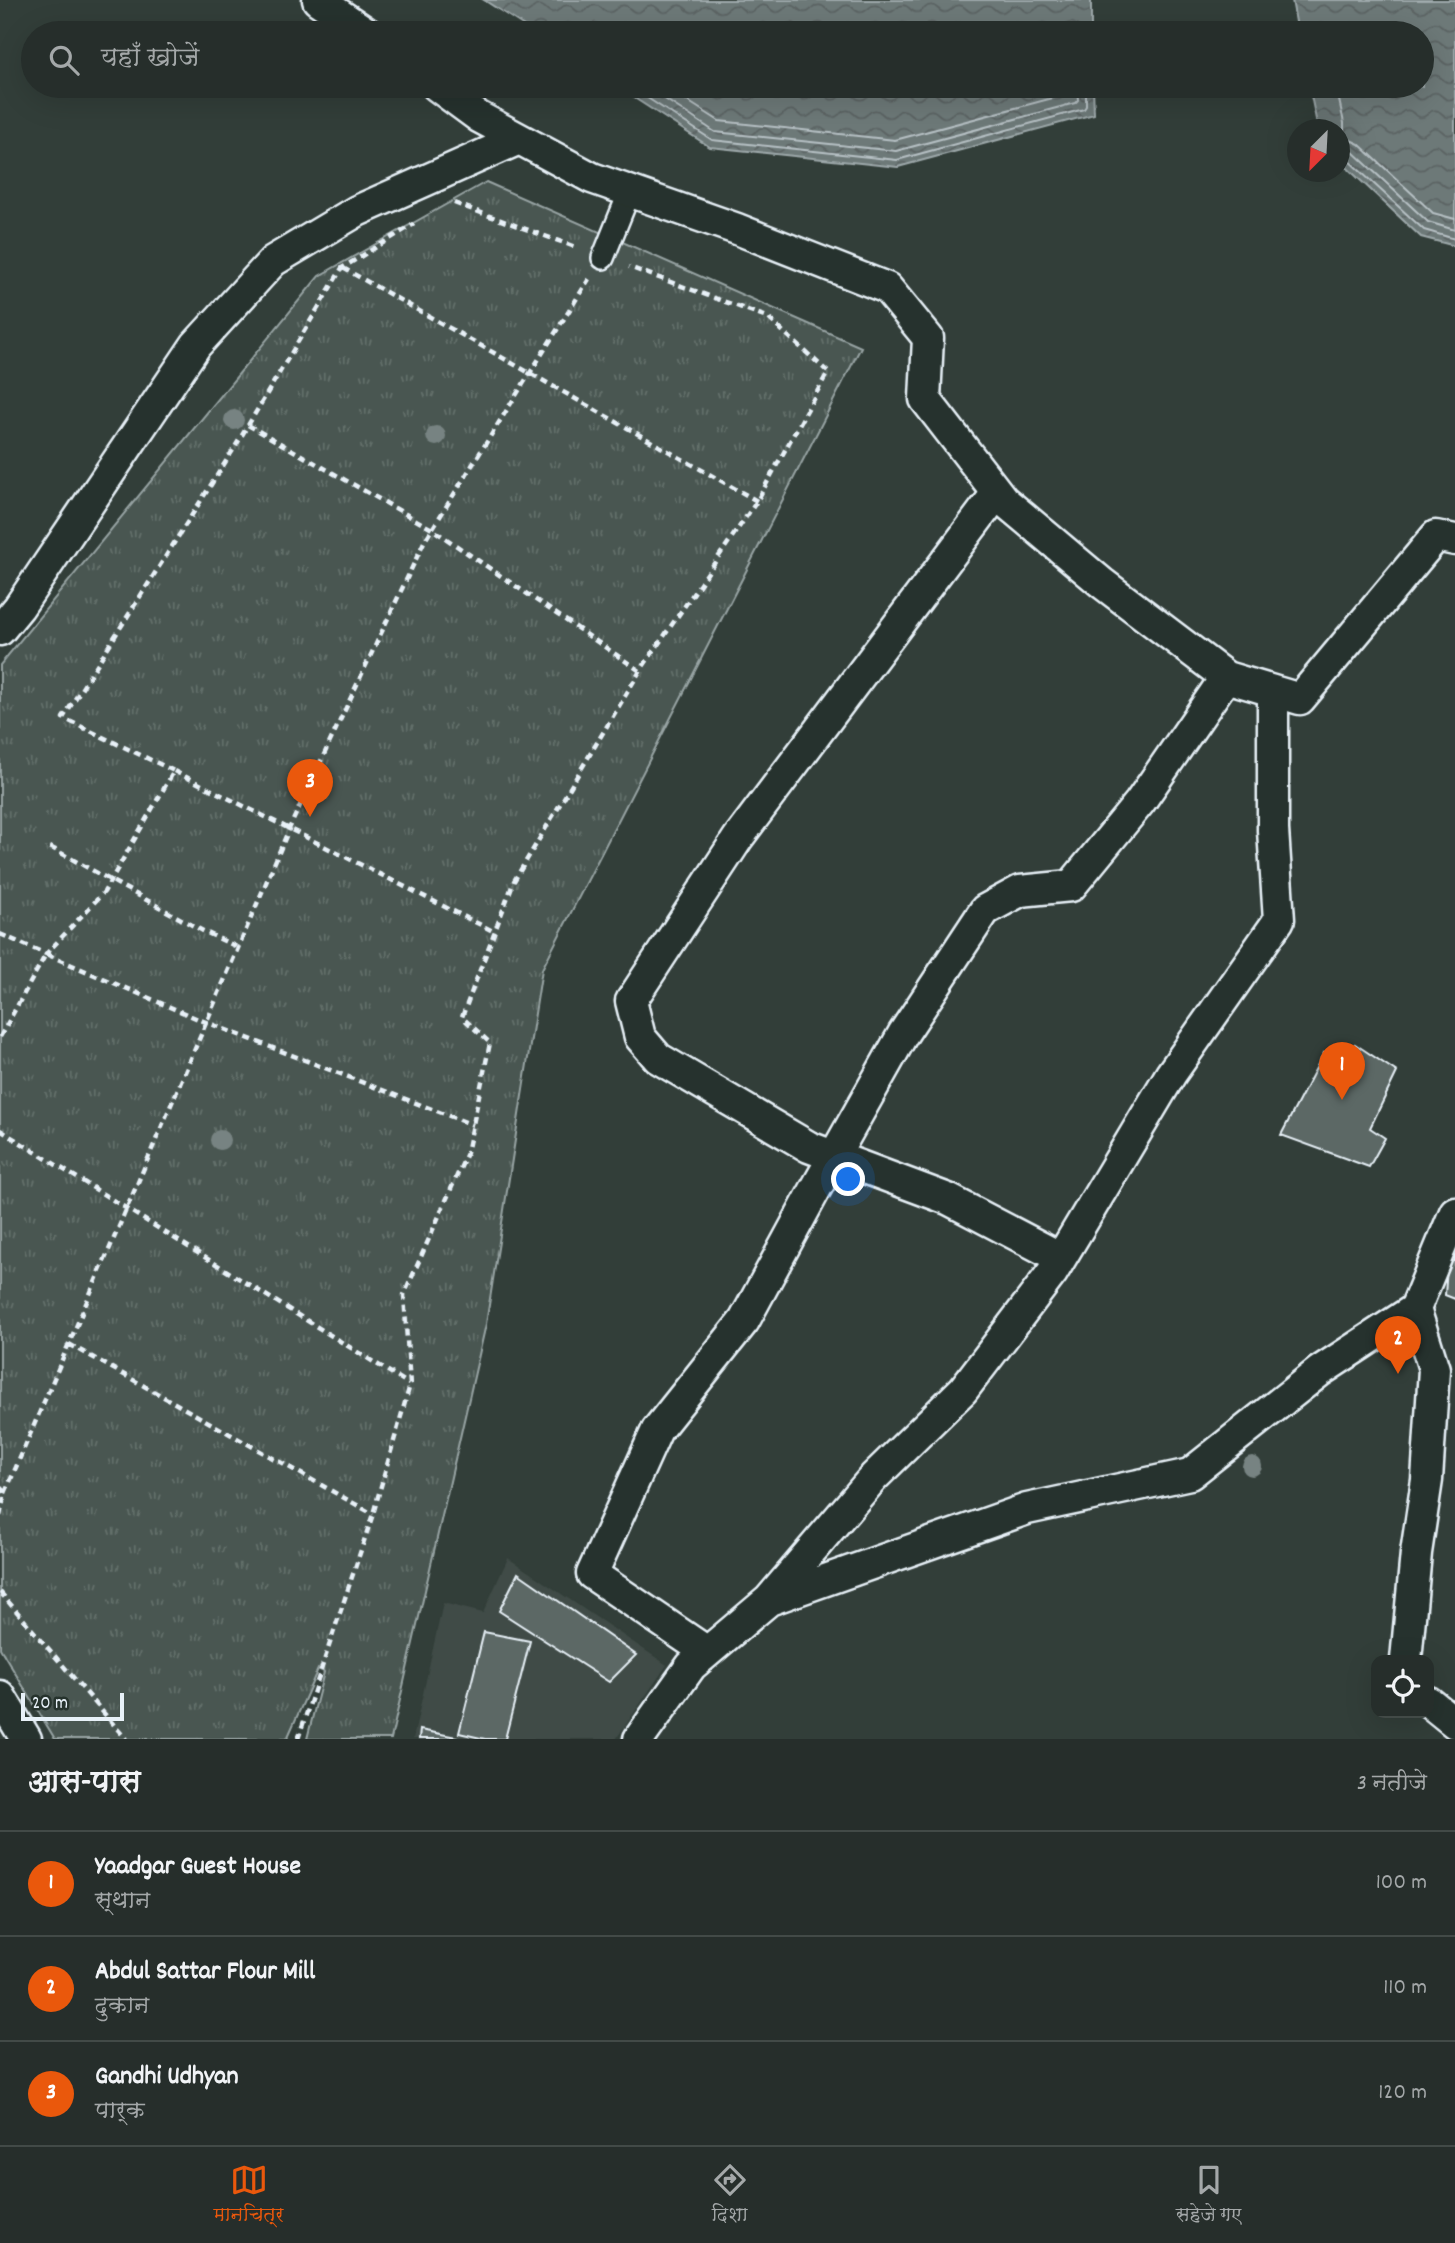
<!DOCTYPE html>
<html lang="hi">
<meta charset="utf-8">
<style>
body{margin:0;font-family:Dekko,"Playpen Sans Deva",sans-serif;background:#2e3633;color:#f1f3f6}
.controls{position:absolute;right:21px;bottom:21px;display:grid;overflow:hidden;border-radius:14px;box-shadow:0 7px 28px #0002}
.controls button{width:63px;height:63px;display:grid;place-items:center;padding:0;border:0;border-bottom:2px solid #424a47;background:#262e2b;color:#f1f3f6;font:35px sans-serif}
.compass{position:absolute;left:1287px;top:119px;width:63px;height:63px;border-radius:50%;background:#262e2b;box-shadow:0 7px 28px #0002;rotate:204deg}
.scale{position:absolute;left:21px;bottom:18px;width:103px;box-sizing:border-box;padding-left:7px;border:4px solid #e8f1f8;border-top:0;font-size:19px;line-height:24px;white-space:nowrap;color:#e8f1f8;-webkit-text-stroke:5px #26332d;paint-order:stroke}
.you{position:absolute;left:849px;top:1180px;width:24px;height:24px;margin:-18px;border:5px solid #fff;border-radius:50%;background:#1a73e8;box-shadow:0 0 0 10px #1a73e833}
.badge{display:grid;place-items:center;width:46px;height:46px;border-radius:50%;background:#ea580c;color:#fff;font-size:23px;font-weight:700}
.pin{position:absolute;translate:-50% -58px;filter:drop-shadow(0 2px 4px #0008)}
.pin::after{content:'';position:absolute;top:37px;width:24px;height:21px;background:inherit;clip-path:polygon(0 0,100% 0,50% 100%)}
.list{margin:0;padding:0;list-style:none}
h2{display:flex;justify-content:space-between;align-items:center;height:91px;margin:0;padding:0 28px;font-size:30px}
h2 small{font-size:23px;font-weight:400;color:#a4a8a9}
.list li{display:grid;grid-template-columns:46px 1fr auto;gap:21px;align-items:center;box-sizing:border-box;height:105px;padding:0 28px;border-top:2px solid #424a47}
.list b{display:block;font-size:26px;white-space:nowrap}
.list p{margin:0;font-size:23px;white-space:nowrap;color:#a4a8a9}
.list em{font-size:23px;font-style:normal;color:#a4a8a9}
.icon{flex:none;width:38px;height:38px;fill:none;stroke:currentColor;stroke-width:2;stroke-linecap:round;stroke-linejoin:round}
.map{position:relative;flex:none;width:1455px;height:1739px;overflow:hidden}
.search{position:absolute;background:#262e2b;box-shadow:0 7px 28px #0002;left:21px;right:21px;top:21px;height:77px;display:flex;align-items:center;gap:18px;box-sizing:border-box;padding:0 24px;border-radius:38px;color:#a4a8a9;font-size:26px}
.sheet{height:406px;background:#262e2b}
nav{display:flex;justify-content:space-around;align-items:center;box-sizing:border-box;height:98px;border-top:2px solid #424a47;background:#262e2b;font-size:19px;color:#a4a8a9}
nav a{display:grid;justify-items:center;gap:4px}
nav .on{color:#ea580c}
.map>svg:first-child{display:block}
.built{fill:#3f4b46}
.grass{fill:url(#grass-tufts);stroke:#98a4a4;stroke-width:2}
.water{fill:url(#water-waves);stroke:#9ea9ab;stroke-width:2}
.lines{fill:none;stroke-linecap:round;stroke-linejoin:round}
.shore{stroke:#b7c1c5;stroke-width:2}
.building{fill:#5c6865;stroke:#e8f1f8;stroke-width:2}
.pedestrian-casing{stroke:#e8f1f8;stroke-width:26}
.minor-casing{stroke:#e8f1f8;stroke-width:35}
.path{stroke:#e8f1f8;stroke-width:4.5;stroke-dasharray:7 5;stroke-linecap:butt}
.pedestrian{stroke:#26332d;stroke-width:21}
.minor{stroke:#26332d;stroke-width:30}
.tree{fill:#778382}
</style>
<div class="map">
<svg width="1455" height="1739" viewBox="0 0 1455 1739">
<defs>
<pattern id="grass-tufts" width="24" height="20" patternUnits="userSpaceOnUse" patternTransform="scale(1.75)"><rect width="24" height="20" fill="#495651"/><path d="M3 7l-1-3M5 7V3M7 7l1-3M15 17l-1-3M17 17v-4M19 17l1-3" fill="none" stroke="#636f6b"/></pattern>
<pattern id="water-waves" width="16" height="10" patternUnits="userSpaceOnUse" patternTransform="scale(1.75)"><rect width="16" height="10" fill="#6d7978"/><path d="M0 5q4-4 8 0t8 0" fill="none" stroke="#5b6363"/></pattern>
</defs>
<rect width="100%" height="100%" fill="#323e39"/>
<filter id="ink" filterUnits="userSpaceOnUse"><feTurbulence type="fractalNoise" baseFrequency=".0143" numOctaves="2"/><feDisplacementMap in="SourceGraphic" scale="14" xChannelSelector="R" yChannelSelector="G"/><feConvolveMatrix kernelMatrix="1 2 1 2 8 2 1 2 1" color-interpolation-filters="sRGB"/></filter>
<g filter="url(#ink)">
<!-- built -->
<path class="built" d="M508 1558 667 1665 616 1739H413L443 1603 483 1613Z"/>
<!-- grass -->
<path class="grass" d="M486 182 861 347 542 969 486 1324 391 1739H307L324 1672 318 1669 287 1739H55L0 1648V665L319 276Z"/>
<!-- water -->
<path class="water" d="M484 0H1091V33H535Z
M1292 0H1455V246L1421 237 1340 161V130L1318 129 1309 86H1422V33H1298Z
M616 86H1093L1094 114 898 167 710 147Z"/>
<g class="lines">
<!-- shore -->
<path class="shore" d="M629 86 712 140 897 160 1084 109 1086 106V86
M645 86 715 132 896 151 1075 103 1078 100 1077 86
M664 86 719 121 895 140 1064 95 1067 92V86
M1336 86 1344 123V137L1359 144 1433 213 1455 219
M1340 148 1353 152 1428 222 1455 230
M1340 157 1347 159 1424 230 1455 239"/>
</g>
<!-- building -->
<path class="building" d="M1355 1044 1397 1072 1370 1128 1385 1138 1369 1167 1281 1135 1324 1053 1334 1059 1349 1056Z
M1455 1238V1299L1445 1295 1448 1252Z
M518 1573 636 1655 609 1682 499 1611Z
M484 1632 530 1641 505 1739H485L459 1733Z
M420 1730 457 1737V1739H419Z"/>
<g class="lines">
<defs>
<path id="pedestrian" d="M603 258 630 191"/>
<path id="minor" d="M318 0 367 33
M437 86 479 117 592 178 737 229 887 288 928 338 925 399 1003 500 1102 583 1226 677 1300 699 1436 536 1455 540
M997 493 738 838 631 1001 640 1037 658 1058 809 1147 948 1199 1061 1258
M0 630 19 607 196 345 273 261 357 211 519 139
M769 1600 874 1477 963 1390 1052 1273 1171 1074 1279 920 1273 830V691
M707 1652 592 1574 657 1430 744 1321 815 1190 903 1034 985 910 1020 891 1071 886 1140 802 1226 677
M1406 1660 1416 1553 1427 1480 1434 1369 1415 1309
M0 1696 26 1739
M1429 1702 1455 1723
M639 1739 691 1666 769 1600 1027 1509 1190 1474 1320 1371 1415 1309 1455 1212"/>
</defs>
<!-- pedestrian casing -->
<use href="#pedestrian" class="pedestrian-casing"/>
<!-- minor casing -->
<use href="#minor" class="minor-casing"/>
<!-- path -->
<path class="path" d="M454 203 578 248
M343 268 757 501
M248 425 432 529 640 671
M174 771 495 932
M50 847 203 931 239 948
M0 934 46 954 104 892 174 771 63 718 235 447 342 268 414 224
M0 1037 46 954 198 1019 473 1125
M0 1130 409 1384
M69 1344 373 1514
M0 1487 5 1493 0 1516
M5 1493 289 829 424 542 589 279
M0 1592 126 1739
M298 1739 373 1514 410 1385 404 1295 467 1153 490 1043 462 1017 514 881 640 671 757 501 828 372 767 317 629 267"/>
<!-- pedestrian -->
<use href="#pedestrian" class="pedestrian"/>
<!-- minor -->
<use href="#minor" class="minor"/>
</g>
<!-- trees -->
<g class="tree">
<circle cx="234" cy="420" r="10"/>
<circle cx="436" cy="436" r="10"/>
<circle cx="220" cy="1140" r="10"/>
<circle cx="1252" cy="1466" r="10"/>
</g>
</g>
</svg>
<div class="controls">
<button><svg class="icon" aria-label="locate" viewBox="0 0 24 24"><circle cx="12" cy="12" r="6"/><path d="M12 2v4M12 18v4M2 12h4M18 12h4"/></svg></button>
</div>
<svg class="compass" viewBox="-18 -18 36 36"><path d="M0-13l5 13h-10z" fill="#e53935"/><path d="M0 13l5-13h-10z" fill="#a4a8a9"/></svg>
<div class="scale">20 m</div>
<div class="you"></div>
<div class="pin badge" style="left:1342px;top:1100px">1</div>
<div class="pin badge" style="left:1398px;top:1374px">2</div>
<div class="pin badge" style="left:310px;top:817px">3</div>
<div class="search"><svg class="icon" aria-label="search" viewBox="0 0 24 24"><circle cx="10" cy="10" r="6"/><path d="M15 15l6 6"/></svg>यहाँ खोजें</div>
</div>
<section class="sheet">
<h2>आस-पास<small>3 नतीजे</small></h2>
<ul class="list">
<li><span class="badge">1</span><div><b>Yaadgar Guest House</b><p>स्थान</p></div><em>100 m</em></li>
<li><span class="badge">2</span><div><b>Abdul Sattar Flour Mill</b><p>दुकान</p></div><em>110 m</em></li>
<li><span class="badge">3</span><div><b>Gandhi Udhyan</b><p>पार्क</p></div><em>120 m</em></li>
</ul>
</section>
<nav>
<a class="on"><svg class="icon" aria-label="map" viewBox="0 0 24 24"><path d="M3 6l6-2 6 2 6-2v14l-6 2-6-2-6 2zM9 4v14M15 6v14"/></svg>मानचित्र</a>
<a><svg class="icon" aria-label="directions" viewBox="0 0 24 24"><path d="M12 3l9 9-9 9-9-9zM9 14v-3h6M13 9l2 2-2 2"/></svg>दिशा</a>
<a><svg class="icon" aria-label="saved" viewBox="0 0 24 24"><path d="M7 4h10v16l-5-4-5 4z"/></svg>सहेजे गए</a>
</nav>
